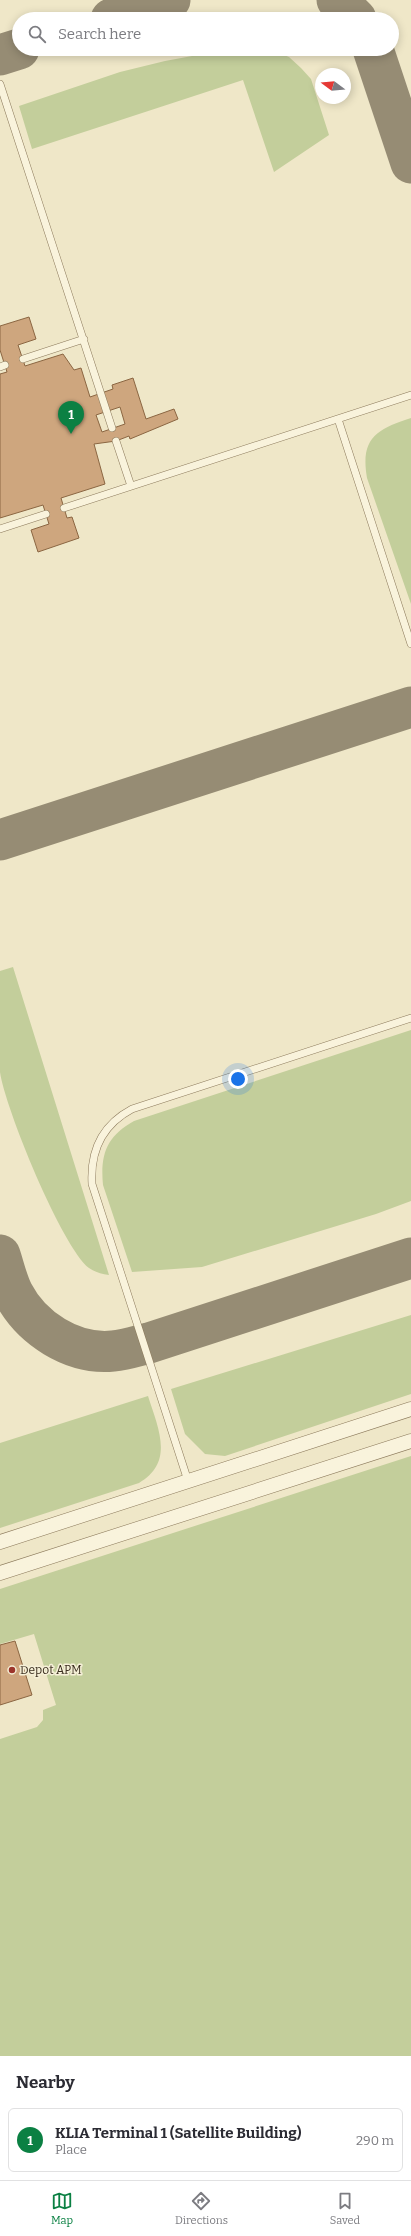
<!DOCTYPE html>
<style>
body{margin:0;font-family:Bitter,serif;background:#f7f7f7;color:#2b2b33}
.compass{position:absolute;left:315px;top:68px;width:36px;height:36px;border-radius:50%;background:#fff;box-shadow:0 2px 10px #0003;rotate:286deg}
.you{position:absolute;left:238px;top:1079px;width:14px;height:14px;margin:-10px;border:3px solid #fff;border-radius:50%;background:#1a73e8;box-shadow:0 0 0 6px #1a73e833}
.badge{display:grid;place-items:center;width:26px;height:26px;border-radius:50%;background:#0b8043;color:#fff;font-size:13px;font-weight:700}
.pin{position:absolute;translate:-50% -33px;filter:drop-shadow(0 1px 2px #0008)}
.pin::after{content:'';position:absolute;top:21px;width:14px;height:12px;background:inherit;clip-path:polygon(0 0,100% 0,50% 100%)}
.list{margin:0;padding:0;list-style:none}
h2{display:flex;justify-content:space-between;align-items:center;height:52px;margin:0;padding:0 16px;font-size:17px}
h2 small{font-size:13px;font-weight:400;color:#7c7c81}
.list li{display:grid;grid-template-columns:26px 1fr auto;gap:12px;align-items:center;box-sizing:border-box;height:64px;margin:0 8px 8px;padding:0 8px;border:1px solid #e1e1e2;border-radius:6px}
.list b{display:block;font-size:15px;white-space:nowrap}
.list p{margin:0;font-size:13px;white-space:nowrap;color:#7c7c81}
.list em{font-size:13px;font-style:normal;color:#7c7c81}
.icon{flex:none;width:22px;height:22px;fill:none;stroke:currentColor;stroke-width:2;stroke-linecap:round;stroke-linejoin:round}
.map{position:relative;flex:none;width:411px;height:2056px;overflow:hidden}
.search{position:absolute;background:#fff;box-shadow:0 2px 10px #0003;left:12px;right:12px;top:12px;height:44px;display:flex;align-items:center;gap:10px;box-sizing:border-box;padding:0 14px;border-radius:22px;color:#7c7c81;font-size:15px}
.sheet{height:124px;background:#fff}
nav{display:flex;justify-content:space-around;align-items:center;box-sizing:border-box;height:56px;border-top:1px solid #e1e1e2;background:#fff;font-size:11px;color:#7c7c81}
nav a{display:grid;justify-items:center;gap:2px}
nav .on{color:#0b8043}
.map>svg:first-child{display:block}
.green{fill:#c3ce9b}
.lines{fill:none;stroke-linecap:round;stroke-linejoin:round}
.taxiway{stroke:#968c74;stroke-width:41}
.building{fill:#cea67e;stroke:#8b6642;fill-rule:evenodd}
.lane-casing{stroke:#8c7a5c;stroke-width:8}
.street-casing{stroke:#8c7a5c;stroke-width:15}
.lane{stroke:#f9f3dc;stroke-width:7}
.street{stroke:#f9f3dc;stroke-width:14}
.poi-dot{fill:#9c352b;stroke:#f6f0d8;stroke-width:1.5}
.labels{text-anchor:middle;stroke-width:3;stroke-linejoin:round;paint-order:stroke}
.poi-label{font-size:12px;fill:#3c3020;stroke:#f6f0d8;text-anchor:start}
</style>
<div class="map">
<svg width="411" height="2056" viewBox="0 0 411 2056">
<rect width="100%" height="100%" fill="#efe7c8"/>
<!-- green -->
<path class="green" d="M230 49 272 50 289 57 301 68 311 79 329 135 274 172 243 80 32 149 19 106 120 72 165 61Z
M411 418V604L367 478C360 438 377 429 411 418Z
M13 967 109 1275C101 1274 95 1272 89 1268 62 1247 5 1108 0 1072 0 1062 0 1051 0 1041 0 1018 0 994 0 971Z
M411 1030V1201L376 1214 202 1267 132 1272 103 1185C100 1154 107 1136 134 1121Z
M411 1315V1394L225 1456 205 1454 185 1434 171 1389Z
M148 1396C158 1428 175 1462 139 1483L0 1528V1443Z
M411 1456V2056H0V1739L37 1727 43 1720V1710L56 1705 34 1634 0 1644V1589Z"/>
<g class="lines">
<!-- taxiway -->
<path class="taxiway" d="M337 0 356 19
M111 19 170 0
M373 49 411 163
M0 55 19 49
M0 840 411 707
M0 1255C4 1267 7 1281 13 1293 31 1328 72 1355 113 1351 125 1350 137 1346 149 1343L411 1258"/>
</g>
<!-- building -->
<path class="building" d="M29 317 36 339 18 345 25 366 63 354 74 370 81 368 90 397 113 389 112 385 133 378 146 419 174 409 178 419 130 439 129 436 116 441 94 444 105 484 61 498 67 518 72 517 79 538 38 552 31 530 49 524 43 505 0 518V374L7 372 0 350V326ZM120 407 125 424 102 432 96 415Z
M15 1641 32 1695 0 1705V1645Z"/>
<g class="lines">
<defs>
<path id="lane" d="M0 84 112 428
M23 359 84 339
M0 367 5 365
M338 419 411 644
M116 441 131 486
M64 508 411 395
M0 529 46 514
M188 1481 92 1184C90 1150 102 1125 132 1109L411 1018"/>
<path id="street" d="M0 1542 411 1409
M0 1573 411 1441"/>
</defs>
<!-- lane casing -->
<use href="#lane" class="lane-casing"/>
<!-- street casing -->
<use href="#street" class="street-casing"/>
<!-- lane -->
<use href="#lane" class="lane"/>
<!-- street -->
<use href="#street" class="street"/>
</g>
<!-- markers -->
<circle class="poi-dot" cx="12" cy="1670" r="4"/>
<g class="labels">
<!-- poi labels -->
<g class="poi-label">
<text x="20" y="1674">Depot APM</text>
</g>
</g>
</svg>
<svg class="compass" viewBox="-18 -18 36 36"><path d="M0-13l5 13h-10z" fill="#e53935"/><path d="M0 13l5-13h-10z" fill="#7c7c81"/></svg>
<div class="you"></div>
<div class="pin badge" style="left:71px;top:434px">1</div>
<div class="search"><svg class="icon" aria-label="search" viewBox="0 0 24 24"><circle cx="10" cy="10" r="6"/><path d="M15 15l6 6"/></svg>Search here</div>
</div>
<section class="sheet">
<h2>Nearby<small></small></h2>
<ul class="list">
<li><span class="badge">1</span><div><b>KLIA Terminal 1 (Satellite Building)</b><p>Place</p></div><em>290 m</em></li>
</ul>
</section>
<nav>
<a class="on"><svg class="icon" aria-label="map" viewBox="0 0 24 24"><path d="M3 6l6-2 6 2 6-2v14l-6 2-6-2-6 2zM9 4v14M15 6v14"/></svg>Map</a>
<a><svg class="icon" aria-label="directions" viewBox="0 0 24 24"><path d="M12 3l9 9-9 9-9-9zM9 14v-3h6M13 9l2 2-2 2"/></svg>Directions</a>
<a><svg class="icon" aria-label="saved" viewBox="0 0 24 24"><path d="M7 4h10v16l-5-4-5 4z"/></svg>Saved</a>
</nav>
